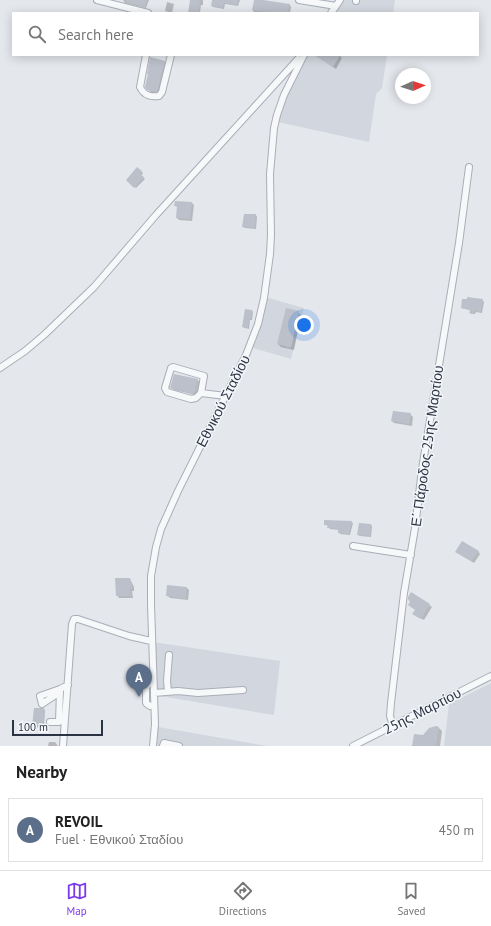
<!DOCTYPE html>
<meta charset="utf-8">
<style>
body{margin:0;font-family:"PT Sans",sans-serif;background:#f6f6f6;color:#222}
.compass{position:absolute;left:395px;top:68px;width:36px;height:36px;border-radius:50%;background:#fff;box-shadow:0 2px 10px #0003;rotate:87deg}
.scale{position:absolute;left:12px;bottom:10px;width:91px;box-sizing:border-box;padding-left:4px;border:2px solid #2b3445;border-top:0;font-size:11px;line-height:14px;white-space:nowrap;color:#2b3445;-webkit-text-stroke:3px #f4f6f9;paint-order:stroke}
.you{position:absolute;left:304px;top:325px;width:14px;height:14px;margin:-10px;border:3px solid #fff;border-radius:50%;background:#1a73e8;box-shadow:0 0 0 6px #1a73e833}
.badge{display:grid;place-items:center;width:26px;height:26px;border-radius:50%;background:#7c3aed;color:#fff;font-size:13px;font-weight:700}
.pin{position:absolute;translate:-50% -33px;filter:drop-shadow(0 1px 2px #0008)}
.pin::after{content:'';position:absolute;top:21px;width:14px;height:12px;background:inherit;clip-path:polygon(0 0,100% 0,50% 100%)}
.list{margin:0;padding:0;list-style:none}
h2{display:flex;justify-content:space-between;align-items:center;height:52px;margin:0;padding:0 16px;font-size:17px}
h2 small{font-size:13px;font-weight:400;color:#767676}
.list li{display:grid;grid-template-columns:26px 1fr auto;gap:12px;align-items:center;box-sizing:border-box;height:64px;margin:0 8px 8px;padding:0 8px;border:1px solid #e0e0e0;border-radius:0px}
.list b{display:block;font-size:15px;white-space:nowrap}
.list p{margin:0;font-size:13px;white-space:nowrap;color:#767676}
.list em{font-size:13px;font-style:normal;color:#767676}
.icon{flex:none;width:22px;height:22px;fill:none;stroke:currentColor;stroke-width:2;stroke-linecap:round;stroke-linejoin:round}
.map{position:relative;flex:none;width:491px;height:746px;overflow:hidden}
.search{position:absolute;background:#fff;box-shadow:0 2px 10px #0003;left:12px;right:12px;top:12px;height:44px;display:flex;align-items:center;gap:10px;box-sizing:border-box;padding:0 14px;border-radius:0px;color:#767676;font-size:15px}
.sheet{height:124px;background:#fff}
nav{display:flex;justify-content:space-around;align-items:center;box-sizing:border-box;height:56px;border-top:1px solid #e0e0e0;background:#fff;font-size:11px;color:#767676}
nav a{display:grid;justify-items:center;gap:2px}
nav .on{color:#7c3aed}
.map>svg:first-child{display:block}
.built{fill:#d2d6de}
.shadow{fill:#0003}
.building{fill:#bbc0ca}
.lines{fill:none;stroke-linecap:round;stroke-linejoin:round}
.minor-casing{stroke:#a9aeb7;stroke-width:8}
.minor{stroke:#f7f8fa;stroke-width:6}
.labels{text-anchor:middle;stroke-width:3;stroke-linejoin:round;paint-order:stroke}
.street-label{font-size:14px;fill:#2b3445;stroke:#f4f6f9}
</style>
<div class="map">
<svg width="491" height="746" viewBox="0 0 491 746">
<rect width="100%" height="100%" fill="#e4e7ec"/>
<!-- built -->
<path class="built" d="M342 0H395L393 13H334Z
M306 55H387L382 88 376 94 369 142 278 122 286 96Z
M265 297 304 308 291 359 250 347Z
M153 642 280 661 274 715 154 695Z
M491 683V746H444L449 704Z
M158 727 267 746H157Z"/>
<!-- shadow -->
<path class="shadow" d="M123 0H149L146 8 125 3Z
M196 0H203V5H201L200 13H189Z
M213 0H240L238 6 225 4 224 9 213 7 212 6Z
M255 0 290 5 291 7 290 13H253Z
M167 2 174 4 172 13 165 11Z
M315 55H339L342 58 336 69Z
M164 62 168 65 160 94 152 93 146 87Z
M137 168 143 173 141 176 145 179 136 188 127 180Z
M192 203 194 205 192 221 179 220 177 218 178 208 175 205Z
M256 215 257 217 256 229 245 228 243 227Z
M482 300 484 302 482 313 476 312 475 314H471L470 310 462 308Z
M252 310 253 312 252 320H250L249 329 245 328 243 327Z
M298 312 301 315 294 350 281 347 278 344Z
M197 380 200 382 196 395 174 390 171 388Z
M410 414 413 417 412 426 394 423 392 421Z
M351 522 353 523 350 535 340 534 339 530 330 529 329 526 325 525Z
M371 525 372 526 371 537 360 536 358 535Z
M478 551 480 554 474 563 456 552Z
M130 579 134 587V591H132L133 598H119L117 595Z
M168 586 187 588 189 590 188 600 170 598 167 595Z
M412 593 432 607 424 620 416 616V610L412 602Z
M43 709 45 710 44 728 34 727 33 726Z
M439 728 442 731 440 746H413L423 736Z
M49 742H55L58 746H48Z"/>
<!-- building -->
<path class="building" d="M126 0H147L145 7 126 2Z
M190 0H200L199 13H188Z
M212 0H238L237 5 224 3 223 8 211 6Z
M254 0H263L290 4 288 13H273L252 10Z
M314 55H340L333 67Z
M150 57 165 61 157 92 147 90 145 87 148 74H147Z
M137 167 142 171 140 174 144 177 134 188 126 180Z
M175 201 192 202 190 219 176 218 177 206H174Z
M244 214H256L255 228 242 227Z
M467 297 483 299 481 312 475 311 474 314 469 313 470 310 461 308 462 299H467Z
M286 308 299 311 291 348 277 344Z
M245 309 252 310 251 319H249L248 328 242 327Z
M174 374 198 379 194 394 170 388Z
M393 411 411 413 409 424 391 421Z
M324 520 352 521 349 534 338 533V529L327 528 328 525H324Z
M359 523 371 524 370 536 357 535Z
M462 541 479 551 471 561 455 552Z
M115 578H130L132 589H130L131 596H116Z
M167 585 187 587 186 599 166 596Z
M411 592 430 604 421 619 412 614 415 610 408 605 410 602 408 599V597Z
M34 708H44L43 727 32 726Z
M436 726 439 727 436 746H412L414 734 423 735 429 728Z"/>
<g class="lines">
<defs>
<path id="minor" d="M97 0 148 13
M299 0 336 6
M356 0V1
M331 13 340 0
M146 55 140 87C144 96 151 97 159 96L162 92 171 55
M0 368 25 351 44 335 94 287 156 215 298 59
M201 393 204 376 173 367 171 368 165 388 167 392 191 399 196 398 201 393 226 396
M353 546 411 555
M168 691 167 681 169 655
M60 692 42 704 40 696 60 689 68 685
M154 693 178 691 198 693 243 690
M150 706 146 703V687L153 679
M50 722H59L60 690
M393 726 390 716 391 703 404 593 415 528 422 469 459 243 469 167
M63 746 72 624 74 619H78L129 636 151 641
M153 746 155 724 151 604V576L156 547 161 529 178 491 246 355 258 324 264 298 270 254 271 235 270 174 274 128 277 115 284 95 304 55
M163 746 164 743 179 746
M353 746 491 676"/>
</defs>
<!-- minor casing -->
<use href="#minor" class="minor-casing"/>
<!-- minor -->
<use href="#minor" class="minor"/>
</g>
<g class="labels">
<!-- street labels -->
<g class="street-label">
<text transform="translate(223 401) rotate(-63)" y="5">Εθνικού Σταδίου</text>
<text transform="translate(427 446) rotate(-82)" y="5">Ε΄ Πάροδος 25ης Μαρτίου</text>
<text transform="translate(422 711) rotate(-27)" y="5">25ης Μαρτίου</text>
</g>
</g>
</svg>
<svg class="compass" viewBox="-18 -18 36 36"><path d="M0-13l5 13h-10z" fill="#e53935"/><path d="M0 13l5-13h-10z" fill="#767676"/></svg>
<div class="scale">100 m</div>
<div class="you"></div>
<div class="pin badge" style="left:139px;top:697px;background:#5c6f8a">A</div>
<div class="search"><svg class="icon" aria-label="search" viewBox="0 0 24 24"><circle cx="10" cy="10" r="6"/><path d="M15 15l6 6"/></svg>Search here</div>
</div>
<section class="sheet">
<h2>Nearby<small></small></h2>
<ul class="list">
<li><span class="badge" style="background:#5c6f8a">A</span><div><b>REVOIL</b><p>Fuel · Εθνικού Σταδίου</p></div><em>450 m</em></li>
</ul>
</section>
<nav>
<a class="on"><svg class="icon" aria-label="map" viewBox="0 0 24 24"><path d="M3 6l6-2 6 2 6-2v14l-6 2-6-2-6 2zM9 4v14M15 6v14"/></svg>Map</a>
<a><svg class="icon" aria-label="directions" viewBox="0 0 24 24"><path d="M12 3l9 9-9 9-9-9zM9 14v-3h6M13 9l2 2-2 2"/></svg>Directions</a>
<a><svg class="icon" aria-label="saved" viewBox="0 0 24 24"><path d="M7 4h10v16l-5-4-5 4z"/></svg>Saved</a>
</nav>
